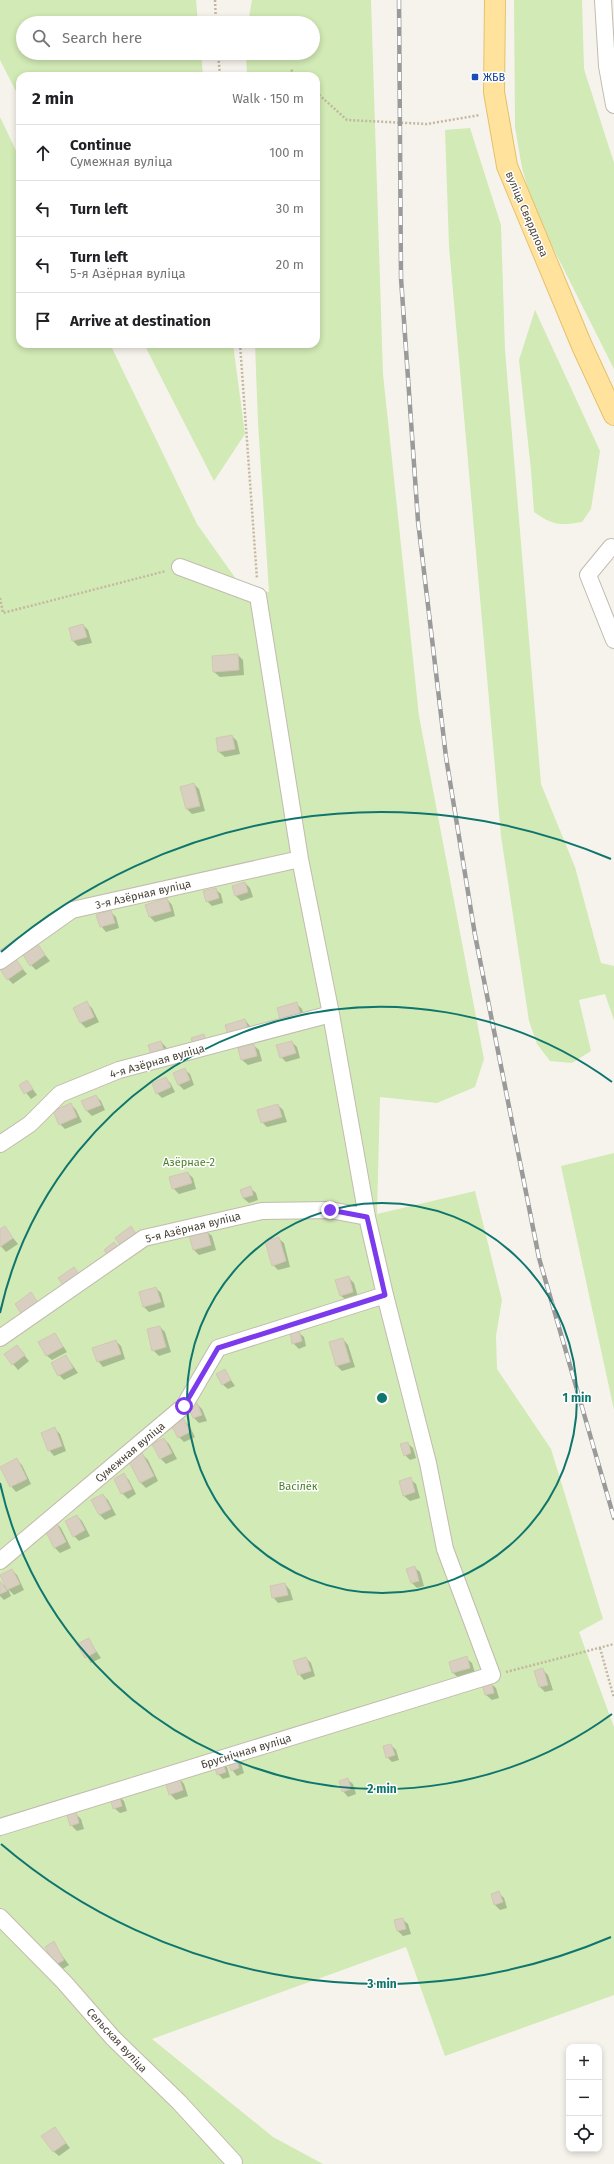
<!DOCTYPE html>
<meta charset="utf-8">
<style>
body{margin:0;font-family:"Fira Sans",sans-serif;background:#f6f6f6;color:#202124}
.controls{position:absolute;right:12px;bottom:12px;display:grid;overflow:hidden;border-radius:8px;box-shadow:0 2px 6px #0003}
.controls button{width:36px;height:36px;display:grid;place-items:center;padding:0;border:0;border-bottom:1px solid #e0e0e0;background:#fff;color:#202124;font:20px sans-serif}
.stop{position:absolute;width:12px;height:12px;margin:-9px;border:3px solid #7c3aed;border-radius:50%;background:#fff}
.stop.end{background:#7c3aed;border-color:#fff;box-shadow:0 1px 4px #0008}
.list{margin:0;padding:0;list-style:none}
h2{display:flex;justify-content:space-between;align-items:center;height:52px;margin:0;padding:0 16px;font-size:17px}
h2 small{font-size:13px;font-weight:400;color:#757577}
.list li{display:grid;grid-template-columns:26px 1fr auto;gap:12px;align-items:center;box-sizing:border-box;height:56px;padding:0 16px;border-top:1px solid #e0e0e0}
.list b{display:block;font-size:15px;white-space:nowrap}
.list p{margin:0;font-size:13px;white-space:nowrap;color:#757577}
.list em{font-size:13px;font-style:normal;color:#757577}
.icon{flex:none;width:22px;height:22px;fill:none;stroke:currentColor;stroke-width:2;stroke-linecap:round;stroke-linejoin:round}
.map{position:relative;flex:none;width:614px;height:2164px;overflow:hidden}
.search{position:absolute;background:#fff;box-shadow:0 2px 6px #0003;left:16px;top:16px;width:304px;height:44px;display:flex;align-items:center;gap:10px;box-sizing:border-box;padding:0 14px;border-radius:22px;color:#757577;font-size:15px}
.panel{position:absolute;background:#fff;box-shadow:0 2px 6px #0003;left:16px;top:72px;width:304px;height:276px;border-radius:12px}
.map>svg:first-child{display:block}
.green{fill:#d2eab5}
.shadow{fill:#0003}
.building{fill:#d8cfc1;stroke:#d3c7b4}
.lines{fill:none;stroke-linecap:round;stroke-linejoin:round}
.minor-casing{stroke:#c2bbae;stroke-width:18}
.major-casing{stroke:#e6c16a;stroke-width:22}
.path{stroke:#c4b79f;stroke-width:2.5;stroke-dasharray:2 2;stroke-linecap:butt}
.minor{stroke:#fff;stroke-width:16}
.major{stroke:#ffe39c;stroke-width:20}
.rail-casing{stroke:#9a9a9a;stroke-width:4.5}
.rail{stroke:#fff;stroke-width:3;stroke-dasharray:9;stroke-linecap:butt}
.route{stroke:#7c3aed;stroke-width:5}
.ring{fill:none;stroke:#0f766e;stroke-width:2}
.transit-dot{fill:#1a4fb4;stroke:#fff;stroke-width:1.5}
.labels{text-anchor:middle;stroke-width:3;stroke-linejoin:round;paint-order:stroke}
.transit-label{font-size:11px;fill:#164399;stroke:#fff;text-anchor:start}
.street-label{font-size:11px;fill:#4b4439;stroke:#fff}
.park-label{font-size:11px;fill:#4a7f2a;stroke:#fff}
.centre{fill:#0f766e;stroke:#fff;stroke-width:2}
.ring-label{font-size:12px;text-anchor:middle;font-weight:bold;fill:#0f766e;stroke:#fff;stroke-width:3;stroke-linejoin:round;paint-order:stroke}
</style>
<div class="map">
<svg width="614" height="2164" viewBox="0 0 614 2164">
<rect width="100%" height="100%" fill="#f6f3ec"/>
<!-- green -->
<path class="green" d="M0 0H196L198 23H23V53H201L203 76H20V99L0 60Z
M252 0H371L383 374 419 716 484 1059 475 1087 437 1103 380 1097 377 1214 475 1191 502 1300 496 1336 497 1369 551 1449 603 1619 579 1632 614 1727V1995L445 2056 406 1947 152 2039 273 2137 323 2164H0V117L20 159V344H110L197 524 241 586 269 592 258 423 255 344H316V76H247L246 53H313V23H248Z
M514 0H582L584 69 614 163V369L545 232 531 199 522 168 515 127Z
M470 128 501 225 505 350 541 784 575 867 601 963 614 966V1020L605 994 579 1000 591 1051 572 1063 550 1061 537 1044 529 1021 501 836 449 246 445 130Z
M535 310 600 451 591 509 582 522C560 526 552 525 534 512L531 470 519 360Z
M144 344H233L245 434 214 481Z
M614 1153V1410L561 1166Z"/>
<!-- shadow -->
<path class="shadow" d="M83 625 88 630 92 643 78 646 73 641Z
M238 655 243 660 244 675 220 677 214 672Z
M232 736 237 741 240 754 225 757 219 752Z
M194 784 199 789 205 811 192 814 187 809Z
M245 883 250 888 253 897 241 901 236 896 233 887Z
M215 889 221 894 223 903 212 906 207 901Z
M167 899 172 905 175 916 155 922 150 917 146 905Z
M111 912 116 917 119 928 106 932 101 926Z
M38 946 50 961 36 970 31 965Z
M15 960 27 974 13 984 8 979Z
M87 1003 92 1008 99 1022 86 1028 81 1023 74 1008Z
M296 1003 302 1009 306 1022 287 1027Z
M245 1020 250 1026 254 1039 226 1026Z
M161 1042 166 1047 169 1056 157 1060Z
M292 1042 297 1047 300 1058 286 1062 281 1057Z
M253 1045 259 1050 262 1061 248 1065 242 1060 239 1049Z
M184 1069 190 1074 194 1085 184 1090 179 1085Z
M166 1078 171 1084 175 1092 162 1098 157 1093Z
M27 1081 37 1095 31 1099 20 1085Z
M96 1096 101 1101 105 1110 92 1116 87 1111 83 1101Z
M71 1104 76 1110 82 1122 65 1129 60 1124Z
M278 1105 283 1110 287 1122 267 1127 262 1122Z
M188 1173 193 1178 196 1189 179 1194 173 1188Z
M250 1188 256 1193 258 1200 249 1203 243 1198Z
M4 1227 18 1244 6 1252 0 1245V1230Z
M206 1231 212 1236 216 1250 199 1255 194 1250 190 1236Z
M278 1238 284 1243 290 1267 278 1270 273 1265Z
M349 1278 354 1283 358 1297 346 1300 340 1295Z
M156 1288 161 1293 165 1307 149 1312 144 1307Z
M160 1327 165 1332 171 1352 159 1356 153 1350Z
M298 1332 304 1337 306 1346 299 1349 293 1343Z
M55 1334 67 1352 52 1360 46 1355Z
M343 1339 348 1345 355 1367 342 1371 337 1366 330 1343Z
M116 1341 121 1346 125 1359 103 1367 98 1361Z
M17 1346 29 1361 18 1370 13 1364Z
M66 1356 78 1373 64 1380 59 1375Z
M225 1371 235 1386 228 1389 222 1384Z
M197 1404 202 1409 207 1421 199 1423 194 1418 190 1407Z
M183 1420 189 1425 195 1437 184 1442 179 1437Z
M55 1429 60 1434 66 1451 54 1456 49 1450Z
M164 1439 169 1444 177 1459 166 1464 161 1459 153 1444Z
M407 1443 413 1448 416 1458 410 1460 405 1455Z
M142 1454 148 1460 158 1481 146 1488 140 1482Z
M17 1460 22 1465 31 1484 16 1492 11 1486Z
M124 1475 129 1480 136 1494 128 1499 122 1493Z
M410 1479 416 1484 420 1498 410 1501 404 1496 400 1482Z
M103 1495 108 1500 116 1515 105 1520 100 1515 92 1501Z
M77 1516 82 1521 90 1536 79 1541 74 1536Z
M56 1523 61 1528 71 1548 60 1553 55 1548 45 1528Z
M414 1567 420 1572 424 1586 417 1588 412 1583 408 1569Z
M12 1570 17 1575 24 1590 14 1595 8 1589 11 1596 4 1600 0 1596V1582L7 1588Z
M285 1584 290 1590 293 1600 278 1603 273 1597Z
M88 1639 101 1658 91 1663 79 1644Z
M306 1658 311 1663 315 1676 304 1680 299 1674Z
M466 1658 472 1663 475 1673 459 1678 453 1673Z
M542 1669 548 1675 553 1690 545 1692 540 1687 535 1672Z
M490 1683 496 1688 499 1698 492 1700 486 1695 483 1685Z
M391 1745 396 1750 399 1760 392 1762 387 1757Z
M236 1758 241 1763 244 1773 237 1776 232 1770Z
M222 1762 227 1767 230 1777 223 1779 218 1774Z
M179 1778 184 1784 188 1796 176 1800 170 1794Z
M347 1779 353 1784 356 1794 348 1797 343 1791Z
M118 1796 124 1801 127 1811 120 1813 114 1808Z
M75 1813 81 1819 84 1829 77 1831 71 1825Z
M499 1893 504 1898 507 1908 500 1910 495 1905Z
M402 1919 408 1924 411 1934 403 1936 398 1931 395 1921Z
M53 1943 69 1965 61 1970 56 1964Z
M54 2128 70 2148 59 2156 53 2151Z"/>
<!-- building -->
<path class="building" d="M83 624 87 637 72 641 69 628Z
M238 654 239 670 213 672 212 656Z
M232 735 235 749 218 752 216 738Z
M194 783 200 806 186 809 180 787Z
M245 882 248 892 235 896 232 886Z
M216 888 219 898 206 902 203 891Z
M167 898 171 911 149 917 145 905Z
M111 910 115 923 100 927 96 915Z
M38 944 45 955 30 966 23 955Z
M15 958 23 969 7 980 0 969Z
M87 1001 94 1017 80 1023 73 1008Z
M297 1002 301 1017 281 1023 277 1008Z
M245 1019 249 1033 229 1039 225 1025Z
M204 1034 207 1044 194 1048 191 1038Z
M161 1041 164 1051 151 1055 148 1045Z
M292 1041 296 1053 280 1058 276 1045Z
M254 1044 257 1056 241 1060 238 1048Z
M185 1068 190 1080 178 1085 173 1073Z
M166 1077 171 1087 156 1094 152 1083Z
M27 1080 33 1089 24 1094 19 1085Z
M96 1095 101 1105 86 1111 81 1101Z
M71 1103 77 1117 59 1125 53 1111Z
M278 1104 282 1117 261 1123 257 1110Z
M188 1172 192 1183 172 1189 169 1177Z
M251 1186 253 1195 243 1198 240 1190Z
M5 1226 13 1238 0 1247V1229Z
M131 1226 138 1237 122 1248 115 1238Z
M207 1230 211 1245 193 1250 189 1235Z
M279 1237 286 1261 272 1266 265 1241Z
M114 1242 120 1250 109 1257 104 1250Z
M74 1267 82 1278 66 1289 58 1278Z
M349 1276 353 1292 340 1296 335 1280Z
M156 1287 161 1302 143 1307 139 1292Z
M31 1292 40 1306 24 1318 15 1304Z
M160 1326 166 1347 152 1351 147 1329Z
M299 1330 302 1341 292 1344 290 1333Z
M55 1333 63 1347 46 1356 38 1342Z
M343 1338 350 1362 336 1366 329 1342Z
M116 1340 121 1354 97 1362 92 1348Z
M17 1345 25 1355 12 1365 4 1354Z
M66 1355 73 1368 58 1376 51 1363Z
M225 1369 231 1380 222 1385 216 1374Z
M197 1403 202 1415 193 1418 188 1407Z
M184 1419 190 1432 178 1438 171 1425Z
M55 1427 62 1446 48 1451 41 1433Z
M164 1438 172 1453 160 1459 152 1444Z
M408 1442 411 1453 404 1456 400 1444Z
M142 1453 154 1476 140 1483 128 1460Z
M17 1458 27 1479 10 1487 0 1467Z
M124 1473 132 1489 121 1494 114 1479Z
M411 1477 415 1492 403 1496 399 1481Z
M103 1494 111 1509 99 1515 91 1500Z
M77 1515 85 1530 73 1537 65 1521Z
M56 1522 66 1542 54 1548 44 1528Z
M415 1566 419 1581 411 1583 406 1569Z
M12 1569 20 1584 7 1590 0 1575Z
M0 1581 7 1591 0 1594Z
M285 1583 288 1595 272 1598 270 1586Z
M89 1638 96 1652 85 1658 77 1644Z
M467 1656 470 1668 452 1673 449 1662Z
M306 1657 311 1671 298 1675 293 1661Z
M543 1668 548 1685 539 1687 534 1671Z
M491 1681 494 1693 485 1695 482 1684Z
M391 1744 395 1755 386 1758 383 1746Z
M236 1757 239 1768 231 1771 227 1760Z
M222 1761 226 1772 217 1775 214 1764Z
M179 1777 183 1790 169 1795 165 1781Z
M348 1778 351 1789 342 1792 339 1781Z
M119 1795 122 1806 113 1809 110 1797Z
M76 1812 79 1823 70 1826 67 1815Z
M499 1891 503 1902 494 1905 491 1894Z
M403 1918 406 1929 397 1931 394 1920Z
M54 1941 64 1960 55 1965 45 1947Z
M55 2127 66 2143 53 2152 41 2136Z"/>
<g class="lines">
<defs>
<path id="minor" d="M603 0 607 66 614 105
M611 547 588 575 614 640
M0 961 72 910 300 859
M0 1144 30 1124 60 1094 119 1070 331 1014
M0 1338 144 1238 262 1211 330 1210 367 1217
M0 1561 184 1406 218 1348 385 1295
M0 1827 492 1675 445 1549 428 1463 385 1295 367 1217 331 1014 300 859 258 596 180 567
M0 1917 64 1982 113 2038 179 2102 234 2162"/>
<path id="major" d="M495 0 494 92 507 166 582 346 614 415"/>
</defs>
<!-- minor casing -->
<use href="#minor" class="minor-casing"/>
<!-- major casing -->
<use href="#major" class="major-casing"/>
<!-- path -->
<path class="path" d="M215 0 216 23
M218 53 220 76
M291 70 298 76
M316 92 347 120 427 124 480 115
M240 344 257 579
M0 598 3 613 166 571
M600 1648 614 1698
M506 1672 614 1644"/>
<!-- minor -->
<use href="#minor" class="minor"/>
<!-- major -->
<use href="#major" class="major"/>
<defs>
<path id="rail" d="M399 0 401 278 418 521 446 757 475 935 539 1258 614 1518"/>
</defs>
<!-- rail casing -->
<use href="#rail" class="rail-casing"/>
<!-- rail -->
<use href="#rail" class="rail"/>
</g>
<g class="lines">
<!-- route -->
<path class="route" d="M184 1406 218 1348 385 1295 367 1217 330 1210"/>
</g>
<!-- distance rings -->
<g class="ring">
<circle cx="382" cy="1398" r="195"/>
<path d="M612 1714A391 391 0 0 1 0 1483M0 1313A391 391 0 0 1 612 1082"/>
<path d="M611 1937A586 586 0 0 1 1 1844M1 952A586 586 0 0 1 611 859"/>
</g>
<!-- markers -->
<rect class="transit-dot" x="471" y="73" width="8" height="8" rx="2"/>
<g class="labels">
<!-- transit labels -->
<g class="transit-label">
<text x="483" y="81">ЖБВ</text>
</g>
<!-- street labels -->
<g class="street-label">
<text transform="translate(527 214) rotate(67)" y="4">вуліца Свярдлова</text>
<text transform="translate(143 894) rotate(-13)" y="4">3-я Азёрная вуліца</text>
<text transform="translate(157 1061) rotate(-16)" y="4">4-я Азёрная вуліца</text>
<text transform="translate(193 1227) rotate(-14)" y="4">5-я Азёрная вуліца</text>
<text transform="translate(130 1452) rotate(-40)" y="4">Сумежная вуліца</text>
<text transform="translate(246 1751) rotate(-17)" y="4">Бруснічная вуліца</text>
<text transform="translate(117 2040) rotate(47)" y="4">Сельская вуліца</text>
</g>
<!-- park labels -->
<g class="park-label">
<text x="189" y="1166">Азёрнае-2</text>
<text x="298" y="1490">Васілёк</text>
</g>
</g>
<circle cx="382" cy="1398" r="6" class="centre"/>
<g class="ring-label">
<text x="577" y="1402">1 min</text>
<text x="382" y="1793">2 min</text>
<text x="382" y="1988">3 min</text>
</g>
</svg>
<div class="controls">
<button>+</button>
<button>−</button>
<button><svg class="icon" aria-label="locate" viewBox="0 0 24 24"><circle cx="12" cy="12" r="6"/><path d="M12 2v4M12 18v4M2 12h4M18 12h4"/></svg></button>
</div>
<div class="stop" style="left:184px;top:1406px"></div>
<div class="stop end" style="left:330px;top:1210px"></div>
<div class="search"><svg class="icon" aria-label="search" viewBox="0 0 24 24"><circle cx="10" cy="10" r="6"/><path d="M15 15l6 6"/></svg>Search here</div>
<section class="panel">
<h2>2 min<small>Walk · 150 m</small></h2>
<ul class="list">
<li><svg class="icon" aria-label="ahead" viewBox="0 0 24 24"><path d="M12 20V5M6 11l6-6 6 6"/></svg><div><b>Continue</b><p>Сумежная вуліца</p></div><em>100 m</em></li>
<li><svg class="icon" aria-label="left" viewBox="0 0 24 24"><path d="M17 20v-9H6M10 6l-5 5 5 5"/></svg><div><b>Turn left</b></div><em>30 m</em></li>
<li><svg class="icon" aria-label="left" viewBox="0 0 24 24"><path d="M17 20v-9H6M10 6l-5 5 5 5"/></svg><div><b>Turn left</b><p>5-я Азёрная вуліца</p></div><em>20 m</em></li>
<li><svg class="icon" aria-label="arrive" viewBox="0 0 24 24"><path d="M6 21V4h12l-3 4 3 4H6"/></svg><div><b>Arrive at destination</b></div></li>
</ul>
</section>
</div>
